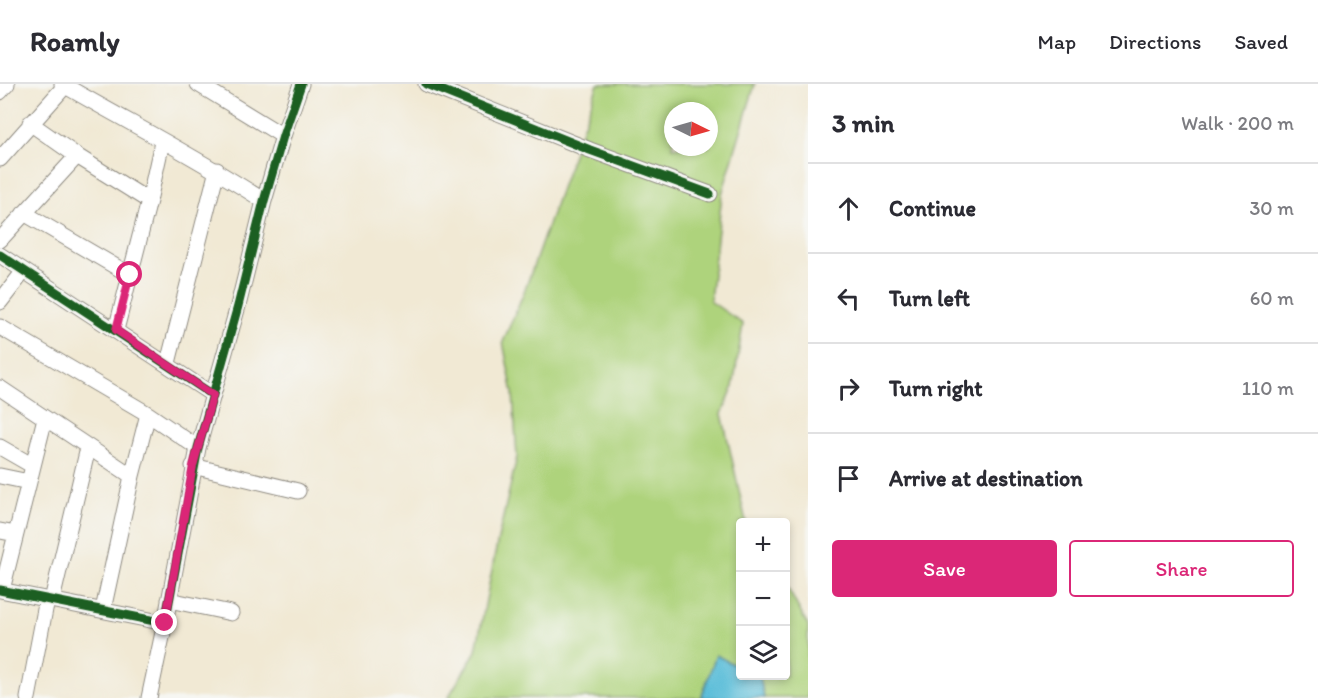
<!DOCTYPE html>
<meta charset="utf-8">
<style>
body{margin:0;font-family:Itim,sans-serif;background:#f7f7f7;color:#2b2b33}
.controls{position:absolute;right:18px;bottom:18px;display:grid;overflow:hidden;border-radius:6px;box-shadow:0 3px 9px #0003}
.controls button{width:54px;height:54px;display:grid;place-items:center;padding:0;border:0;border-bottom:2px solid #e1e1e2;background:#fff;color:#2b2b33;font:30px sans-serif}
.compass{position:absolute;left:664px;top:18px;width:54px;height:54px;border-radius:50%;background:#fff;box-shadow:0 3px 9px #0003;rotate:95deg}
.stop{position:absolute;width:18px;height:18px;margin:-14px;border:4px solid #db2777;border-radius:50%;background:#fff}
.stop.end{background:#db2777;border-color:#fff;box-shadow:0 2px 6px #0008}
.list{margin:0;padding:0;list-style:none}
h2{display:flex;justify-content:space-between;align-items:center;height:78px;margin:0;padding:0 24px;font-size:26px}
h2 small{font-size:20px;font-weight:400;color:#7c7c81}
.list li{display:grid;grid-template-columns:39px 1fr auto;gap:18px;align-items:center;box-sizing:border-box;height:90px;padding:0 24px;border-top:2px solid #e1e1e2}
.list b{display:block;font-size:22px;white-space:nowrap}
.list em{font-size:20px;font-style:normal;color:#7c7c81}
.actions{display:flex;gap:12px;padding:18px 24px}
.actions a{flex:1;padding:14px 0;border:2px solid #db2777;border-radius:6px;text-align:center;font-size:21px;color:#db2777}
.actions .main{background:#db2777;color:#fff}
.icon{flex:none;width:33px;height:33px;fill:none;stroke:currentColor;stroke-width:2;stroke-linecap:round;stroke-linejoin:round}
.map{position:relative;flex:none;width:808px;height:614px;overflow:hidden}
header{display:flex;align-items:center;gap:36px;box-sizing:border-box;height:84px;padding:0 30px;background:#fff;border-bottom:2px solid #e1e1e2}
header strong{font-size:28px}
nav{display:flex;gap:33px;margin-inline-start:auto;font-size:21px}
main{display:flex}
aside{flex:1;background:#fff}
.map>svg:first-child{display:block}
.green{fill:#aed37c;stroke:#6c7f54;stroke-width:1.5;fill-rule:evenodd}
.water{fill:#5bbed9;stroke:#437482;stroke-width:1.5}
.lines{fill:none;stroke-linecap:round;stroke-linejoin:round}
.street-casing{stroke:#8e8a80;stroke-width:17}
.street{stroke:#fff;stroke-width:15}
.cycleway-casing{stroke:#f6f6f2;stroke-width:13}
.cycleway{stroke:#1b5e20;stroke-width:9}
.route{stroke:#db2777;stroke-width:8}
</style>
<header>
<strong>Roamly</strong>
<nav><a>Map</a><a>Directions</a><a>Saved</a></nav>
</header>
<main>
<div class="map">
<svg width="808" height="614" viewBox="0 0 808 614">
<rect width="100%" height="100%" fill="#f6f6f2"/>
<filter id="ink" filterUnits="userSpaceOnUse"><feTurbulence type="fractalNoise" baseFrequency=".0167" numOctaves="2"/><feDisplacementMap in="SourceGraphic" scale="12" xChannelSelector="R" yChannelSelector="G"/><feConvolveMatrix kernelMatrix="1 2 1 2 8 2 1 2 1" color-interpolation-filters="sRGB"/></filter>
<filter id="wash" filterUnits="userSpaceOnUse"><feTurbulence type="fractalNoise" baseFrequency=".008" numOctaves="4" result="noise"/><feDisplacementMap in="SourceGraphic" scale="24" xChannelSelector="R" yChannelSelector="G"/><feGaussianBlur stdDeviation="1.35" result="paint"/><feColorMatrix in="noise" values="0 0 0 0 0 0 0 0 0 0 0 0 0 0 0 0 0 1.4 0 .05"/><feComposite in="paint" operator="in"/></filter>
<g filter="url(#wash)">
<rect width="100%" height="100%" fill="#f1e9d4"/>
<!-- green -->
<path class="green" d="M598 0H755L722 110 710 217 743 240 733 303 722 330 746 438H740V584L716 572 701 614H448L476 567 498 455 517 373 513 309 503 258 526 203ZM673 27H709V63H673Z
M786 501 808 542V614H764L760 594 756 592H786Z"/>
<!-- water -->
<path class="water" d="M716 571 740 584V592H756L760 593 764 614H701Z"/>
</g>
<g filter="url(#ink)">
<g class="lines">
<defs>
<path id="street" d="M62 0C129 39 199 74 264 117
M198 0 283 52
M426 0 590 66 710 110
M0 8 7 0
M30 39 77 72 149 117
M0 75 65 2
M24 129 130 191
M0 156 77 72
M0 171 213 311
M0 218 24 187
M0 243 148 330 198 364
M116 246 149 117 162 58
M168 279 217 86
M0 304 132 392
M0 363 33 382
M193 382 298 407
M0 392 29 398
M0 447 16 450
M0 506 165 539 198 364 238 222 264 117 283 52 301 0
M2 506 45 334
M52 516 88 364
M169 516 231 529
M103 526 132 392 148 330
M28 614 47 515
M149 614 165 539"/>
</defs>
<!-- street casing -->
<use href="#street" class="street-casing"/>
<!-- street -->
<use href="#street" class="street"/>
<defs>
<path id="cycleway" d="M426 0 590 66 710 110
M0 171 213 311
M0 506 165 539 198 364 238 222 264 117 283 52 301 0"/>
</defs>
<!-- cycleway casing -->
<use href="#cycleway" class="cycleway-casing"/>
<!-- cycleway -->
<use href="#cycleway" class="cycleway"/>
</g>
</g>
<g class="lines" filter="url(#ink)">
<!-- route -->
<path class="route" d="M130 191 116 246 213 311 193 382 165 539"/>
</g>
</svg>
<div class="controls">
<button>+</button>
<button>−</button>
<button><svg class="icon" aria-label="layers" viewBox="0 0 24 24"><path d="M12 4l9 5-9 5-9-5zM3 14l9 5 9-5"/></svg></button>
</div>
<svg class="compass" viewBox="-18 -18 36 36"><path d="M0-13l5 13h-10z" fill="#e53935"/><path d="M0 13l5-13h-10z" fill="#7c7c81"/></svg>
<div class="stop" style="left:130px;top:191px"></div>
<div class="stop end" style="left:165px;top:539px"></div>
</div>
<aside>
<h2>3 min<small>Walk · 200 m</small></h2>
<ul class="list">
<li><svg class="icon" aria-label="ahead" viewBox="0 0 24 24"><path d="M12 20V5M6 11l6-6 6 6"/></svg><div><b>Continue</b></div><em>30 m</em></li>
<li><svg class="icon" aria-label="left" viewBox="0 0 24 24"><path d="M17 20v-9H6M10 6l-5 5 5 5"/></svg><div><b>Turn left</b></div><em>60 m</em></li>
<li><svg class="icon" aria-label="right" viewBox="0 0 24 24"><path d="M7 20v-9h11M14 6l5 5-5 5"/></svg><div><b>Turn right</b></div><em>110 m</em></li>
<li><svg class="icon" aria-label="arrive" viewBox="0 0 24 24"><path d="M6 21V4h12l-3 4 3 4H6"/></svg><div><b>Arrive at destination</b></div></li>
</ul>
<div class="actions"><a class="main">Save</a><a>Share</a></div>
</aside>
</main>
